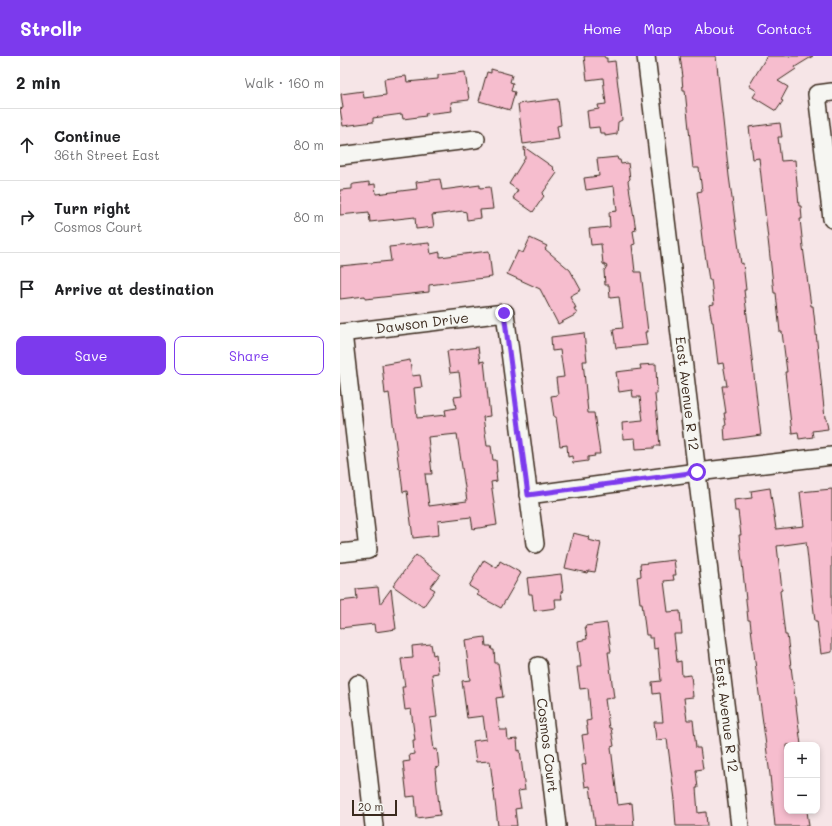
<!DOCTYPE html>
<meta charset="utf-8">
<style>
body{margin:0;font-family:Mali,sans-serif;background:#f2f2f2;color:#202124}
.controls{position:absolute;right:12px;bottom:12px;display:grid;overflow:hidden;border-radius:8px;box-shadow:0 2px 6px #0003}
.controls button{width:36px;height:36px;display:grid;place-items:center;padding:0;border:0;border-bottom:1px solid #e0e0e0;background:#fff;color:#202124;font:20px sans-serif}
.scale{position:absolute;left:12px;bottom:10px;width:45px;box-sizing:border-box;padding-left:4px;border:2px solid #3b2a1e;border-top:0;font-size:11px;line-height:14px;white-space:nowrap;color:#3b2a1e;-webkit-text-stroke:3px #f6f6f2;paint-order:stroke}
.stop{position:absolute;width:12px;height:12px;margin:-9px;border:3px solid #7c3aed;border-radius:50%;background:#fff}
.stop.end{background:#7c3aed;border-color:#fff;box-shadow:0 1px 4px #0008}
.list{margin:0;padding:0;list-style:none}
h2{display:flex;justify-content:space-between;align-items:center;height:52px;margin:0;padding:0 16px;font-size:17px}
h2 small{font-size:13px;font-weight:400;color:#757577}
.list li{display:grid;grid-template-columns:26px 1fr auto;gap:12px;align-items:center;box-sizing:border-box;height:72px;padding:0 16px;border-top:1px solid #e0e0e0}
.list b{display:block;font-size:15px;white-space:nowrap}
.list p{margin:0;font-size:13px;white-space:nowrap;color:#757577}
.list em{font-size:13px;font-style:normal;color:#757577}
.actions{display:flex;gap:8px;padding:12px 16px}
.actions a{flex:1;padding:9px 0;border:1px solid #7c3aed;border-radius:8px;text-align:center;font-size:14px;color:#7c3aed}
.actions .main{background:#7c3aed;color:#fff}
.icon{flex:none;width:22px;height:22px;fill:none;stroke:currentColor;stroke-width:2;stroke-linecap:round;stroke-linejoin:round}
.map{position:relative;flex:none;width:492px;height:770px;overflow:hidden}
header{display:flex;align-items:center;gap:24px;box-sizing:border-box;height:56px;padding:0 20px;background:#7c3aed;color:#fff}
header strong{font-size:19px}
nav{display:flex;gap:22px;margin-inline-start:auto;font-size:14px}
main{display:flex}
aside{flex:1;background:#fff}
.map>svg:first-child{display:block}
.building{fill:#f6bdce;stroke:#3b2a1e;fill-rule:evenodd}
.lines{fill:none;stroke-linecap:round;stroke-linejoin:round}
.minor-casing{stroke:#3b2a1e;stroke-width:20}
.minor{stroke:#f6f6f2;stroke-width:17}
.route{stroke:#7c3aed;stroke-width:5}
.labels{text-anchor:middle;stroke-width:3.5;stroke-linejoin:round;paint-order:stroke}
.street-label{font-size:14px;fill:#3b2a1e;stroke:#f6f6f2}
</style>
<header>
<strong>Strollr</strong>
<nav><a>Home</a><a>Map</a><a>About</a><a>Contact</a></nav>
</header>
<main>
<aside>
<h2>2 min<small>Walk · 160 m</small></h2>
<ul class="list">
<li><svg class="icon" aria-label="ahead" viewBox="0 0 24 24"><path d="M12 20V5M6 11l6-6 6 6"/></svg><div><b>Continue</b><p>36th Street East</p></div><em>80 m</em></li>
<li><svg class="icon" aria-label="right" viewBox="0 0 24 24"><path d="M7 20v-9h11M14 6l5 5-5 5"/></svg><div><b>Turn right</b><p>Cosmos Court</p></div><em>80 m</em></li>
<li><svg class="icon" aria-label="arrive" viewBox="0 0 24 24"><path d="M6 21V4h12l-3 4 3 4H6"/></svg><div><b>Arrive at destination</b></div></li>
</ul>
<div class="actions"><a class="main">Save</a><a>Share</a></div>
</aside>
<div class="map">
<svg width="492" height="770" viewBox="0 0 492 770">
<rect width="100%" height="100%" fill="#f6e5e7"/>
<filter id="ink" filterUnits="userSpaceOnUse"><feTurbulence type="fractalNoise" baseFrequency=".025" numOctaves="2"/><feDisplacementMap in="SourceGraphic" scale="8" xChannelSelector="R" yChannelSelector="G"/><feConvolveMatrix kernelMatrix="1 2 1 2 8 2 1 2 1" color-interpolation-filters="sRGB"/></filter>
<g filter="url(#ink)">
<!-- building -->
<path class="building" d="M244 0H264L265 2H267V6L275 5 282 64 278 66 277 78 265 80V77H260L259 71 249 72 247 55 259 53 258 49 266 48 263 22 247 24Z
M340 0H376L389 120 401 208 403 207 406 234H404L421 379 385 384 384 370 386 369 384 357H386L382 330H387L383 307 378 308 373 266H372L369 249 374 248 371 224H369L364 191H363L361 174 362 173 357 136 362 135 359 112H353L345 34H343L342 21H343Z
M427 0H473L455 11 456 13 438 25 448 31 441 44 443 45 436 55 413 41 417 35 409 30Z
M151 13 172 19 170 26 173 27 171 35 175 36 170 54 139 45 147 16 151 17Z
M125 16 129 44 111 46 112 55 85 58 86 60 63 63 62 58 33 62V66L3 70 0 53 3 52 1 38 23 35 24 42 46 39 44 23 66 20 67 26 98 23V19Z
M218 43 221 69 217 70 219 83 183 88 178 48Z
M440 67 442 81H438L441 105 455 104 459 150H461L462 163H460L463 191 471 250H473L477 286 485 362H486L488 373 472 375 473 381 459 383 458 376 452 377 445 316H447L442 276H440L436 237H434L419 102 413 103 409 71Z
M184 91 214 112 213 113 217 117 202 138 204 140 193 156 173 142 178 134 169 128 185 102Z
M277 101 278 104H280L281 108 288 107 290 123 288 125 296 174 293 175 295 188 292 189 295 216H301L308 276H305L307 289 276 292 273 273 283 272 279 241 270 242 269 229H265L264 215 267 210 263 208 261 188 251 189 249 173 270 171 269 156 277 155 274 130 246 134 244 122 259 120 257 103Z
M100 123 102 134 140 129V132L150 131 153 153 140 154 141 162 127 164 126 156 123 155 92 159 94 171 76 173 75 161 30 166 29 156 0 159V134L12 133V129L14 128 29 126V129L35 128 36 138 77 133 76 126Z
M190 182 207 190 205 193 230 214 241 234 230 240 236 252H234L237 258 218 268 200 233 167 218 178 195 183 197Z
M89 187 91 198 100 196V201L149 195 152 221 89 229V236L25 243V240L0 243V210L51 205 49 191Z
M244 277 247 305H243L248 357H254L260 398H254L255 400 248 401V405L233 407 232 400 228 401 227 389 220 390 216 361H214L211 340 218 339 216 322 224 321 220 294 212 295 211 281Z
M138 291 140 306 144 305 150 360 143 361 147 390H151L153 404H156L157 416H156L157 425 151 426 157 469 133 473 131 461 98 465 99 479 73 482 67 435 63 436 60 412H59L49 337 45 338 42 309 70 304 72 320 80 319 82 331 74 332 77 362 106 359 105 354 116 352 114 341 122 340 119 316 110 317 107 295ZM117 378 127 445 89 450 85 418H92L88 381Z
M316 308 317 338H315L320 390H314V392L296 393 295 382 283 383 282 367 303 365 300 341H293L292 334 279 336 276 316 301 313 300 309Z
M430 432 436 473 464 470 460 436 492 433V596L481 598 477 565H475L466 486 437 490 442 534 440 535 445 579H447L461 689H447V755H467L469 770H435L430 719 418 630 410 564H408L406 544 399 479H401L398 455H395L394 444 412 442 411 435Z
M233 477 249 481 248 484 261 487 255 516 248 515 247 517 225 512Z
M76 499 100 518 90 531 95 534 83 551 53 530Z
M144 504 157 512 160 505 181 517 161 552 137 539 139 536 129 530Z
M334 504 336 519H333L334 524 324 525 328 556 340 555 342 578H334L337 606 341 605 342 620 351 619 353 641 344 642 347 664H353L356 692H360L363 713 356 714 358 732H356L358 757 366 756 367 770H336L334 744H335L327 683 316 684 314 666H323L320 637 313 638 312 626 321 625 318 592 314 593 313 582H309V579H306L302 547H300L297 521 301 520 300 508Z
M221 518 223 535 221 536 222 543H215L216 552 194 555 192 538H189L187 522Z
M38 531 40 548 51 533 56 573 35 576 34 568 0 572V545L17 543 16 533Z
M267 567 271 596H268L274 642 265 643 269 672H271L274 690 271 691 278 749 292 747 294 770H255L250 730 245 731 242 709 246 708 242 679 248 678 246 665 251 664 248 632 240 633 237 611H241L238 585 247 583 245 570Z
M145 581 146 590H151L152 594H154L155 607H158L160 620 163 641 156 642 160 674H167L168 684 177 683 178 695 180 694 185 734 178 735 181 752 175 753 177 770H158L150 705 136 706 133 685 146 683 143 660 127 662 122 625 130 624 125 584Z
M91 588 93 599 96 598 98 617 92 618 97 661 90 662 94 694 97 693 99 711 95 712 100 759 77 762 75 740 67 741 63 706 70 705 69 699 74 698 73 684H75L71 653 65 654 62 631H65L61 603 73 602 72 590Z"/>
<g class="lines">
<defs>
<g id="minor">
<path id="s1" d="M306 0 400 770"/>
<path d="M492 36 477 38 492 163"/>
<path d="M0 100 136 83"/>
<path id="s2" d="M0 277 165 257 195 488"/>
<path d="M188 439 357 416 492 400"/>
<path d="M0 497 28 494 3 277"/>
<path id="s3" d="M198 610 217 770"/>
<path d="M18 628 34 770"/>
</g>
</defs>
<!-- minor casing -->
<use href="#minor" class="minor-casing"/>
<!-- minor -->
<use href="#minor" class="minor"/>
</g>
</g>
<g class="lines" filter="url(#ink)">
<!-- route -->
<path class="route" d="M164 257 188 439 357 416"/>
</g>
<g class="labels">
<!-- street labels -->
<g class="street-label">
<text dy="5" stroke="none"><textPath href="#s2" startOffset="83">Dawson Drive</textPath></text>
<text dy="5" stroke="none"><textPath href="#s1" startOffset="340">East Avenue R 12</textPath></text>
<text dy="5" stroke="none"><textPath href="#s1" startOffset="664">East Avenue R 12</textPath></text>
<text dy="5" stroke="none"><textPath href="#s3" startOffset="80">Cosmos Court</textPath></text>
</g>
</g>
</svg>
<div class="controls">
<button>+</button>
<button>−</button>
</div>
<div class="scale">20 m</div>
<div class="stop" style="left:357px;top:416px"></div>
<div class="stop end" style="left:164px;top:257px"></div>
</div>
</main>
